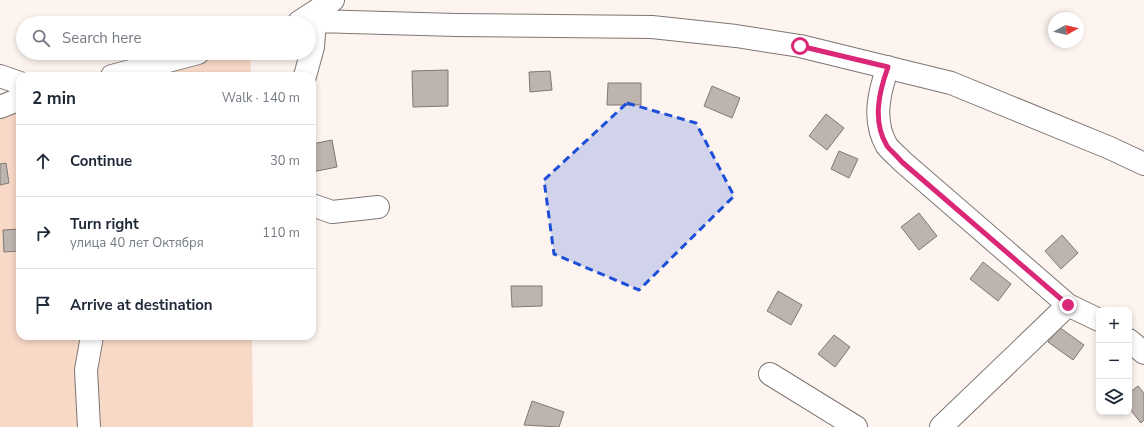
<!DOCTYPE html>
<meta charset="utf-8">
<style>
body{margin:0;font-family:"Nunito Sans",sans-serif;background:#f2f2f3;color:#1f2937}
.controls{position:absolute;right:12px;bottom:12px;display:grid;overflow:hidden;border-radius:8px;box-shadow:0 2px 6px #0003}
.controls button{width:36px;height:36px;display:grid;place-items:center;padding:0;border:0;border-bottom:1px solid #e0e1e3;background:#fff;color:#1f2937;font:20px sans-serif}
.compass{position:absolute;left:1048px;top:12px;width:36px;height:36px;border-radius:50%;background:#fff;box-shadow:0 2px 6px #0003;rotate:82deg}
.stop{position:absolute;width:12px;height:12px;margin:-9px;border:3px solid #db2777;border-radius:50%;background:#fff}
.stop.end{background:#db2777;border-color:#fff;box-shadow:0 1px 4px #0008}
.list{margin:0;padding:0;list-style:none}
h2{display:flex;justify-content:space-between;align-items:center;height:52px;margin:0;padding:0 16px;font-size:17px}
h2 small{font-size:13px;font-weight:400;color:#747a83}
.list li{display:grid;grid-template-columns:26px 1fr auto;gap:12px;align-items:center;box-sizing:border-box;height:72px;padding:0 16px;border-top:1px solid #e0e1e3}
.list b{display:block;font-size:15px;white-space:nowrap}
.list p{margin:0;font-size:13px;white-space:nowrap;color:#747a83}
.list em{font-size:13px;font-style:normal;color:#747a83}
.icon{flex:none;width:22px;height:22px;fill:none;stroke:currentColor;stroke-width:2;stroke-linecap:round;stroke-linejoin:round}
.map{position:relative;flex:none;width:1144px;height:427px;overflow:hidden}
.search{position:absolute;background:#fff;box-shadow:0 2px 6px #0003;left:16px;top:16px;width:300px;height:44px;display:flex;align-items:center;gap:10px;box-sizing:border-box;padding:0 14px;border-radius:22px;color:#747a83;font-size:15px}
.panel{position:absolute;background:#fff;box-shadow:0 2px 6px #0003;left:16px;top:72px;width:300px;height:268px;border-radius:12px}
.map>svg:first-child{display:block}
.green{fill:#f8d8c7}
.building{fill:#bdb4b0;stroke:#807874}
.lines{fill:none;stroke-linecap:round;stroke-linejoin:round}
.minor-casing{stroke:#7e7672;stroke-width:24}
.minor{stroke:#fff;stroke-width:22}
.route{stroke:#db2777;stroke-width:5}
.marked{fill:#1d4ed8;fill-opacity:0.2;stroke:#1d4ed8;stroke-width:3;stroke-dasharray:8 5;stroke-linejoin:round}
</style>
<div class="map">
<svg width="1144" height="427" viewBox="0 0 1144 427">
<rect width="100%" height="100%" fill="#fdf4ef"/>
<!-- green -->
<path class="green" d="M213 53H250L251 76H126Z
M20 108V336H252L253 427H0V117Z"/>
<!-- building -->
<path class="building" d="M448 70V106L413 107 412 71Z
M550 71 552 90 530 92 529 72Z
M608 83H641V105H607Z
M712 86 740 98 732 118 704 106Z
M826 114 844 128 827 150 809 136Z
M332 140 337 167 312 172V144Z
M839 151 858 159 849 178 831 169Z
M6 163 9 183 0 185V164Z
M919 213 937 236 919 250 901 227Z
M20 229V251L4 252 3 230Z
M1062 235 1078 253 1061 269 1045 251Z
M983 262 1011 284 998 301 970 279Z
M511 286H542V306L512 307Z
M778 291 802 305 791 325 767 311Z
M1059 327 1084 345 1073 360 1048 342Z
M834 335 850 347 835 367 818 354Z
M1138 386 1144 393V420L1141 423 1129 408V393Z
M532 401 564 412 559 427 524 425Z"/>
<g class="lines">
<defs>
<path id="minor" d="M299 22 333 0
M301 23 315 21 456 25 652 27 736 36 800 46 951 83 1110 148 1144 164
M888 67C879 92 872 121 887 146 891 151 898 157 903 162L1068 305 1099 320
M0 76 20 83
M112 76 198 53
M305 76 313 47 315 21
M0 107 20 99
M312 205 332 212 378 207
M1129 340 1144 353
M770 374 856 427
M89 427 86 370 92 336
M941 427 1068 305"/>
</defs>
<!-- minor casing -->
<use href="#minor" class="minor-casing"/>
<!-- minor -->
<use href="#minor" class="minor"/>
</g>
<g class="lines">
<!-- route -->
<path class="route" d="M800 46 888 67C879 92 872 121 887 146 891 151 898 157 902 162L1068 305"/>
</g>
<!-- marked area -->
<path class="marked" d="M627 103 696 123 734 196 639 290 554 254 544 180Z"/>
</svg>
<div class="controls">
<button>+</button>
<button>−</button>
<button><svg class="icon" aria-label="layers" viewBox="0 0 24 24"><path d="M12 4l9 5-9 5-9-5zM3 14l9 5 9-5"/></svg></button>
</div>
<svg class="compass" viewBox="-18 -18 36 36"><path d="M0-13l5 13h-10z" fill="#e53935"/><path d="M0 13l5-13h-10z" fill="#747a83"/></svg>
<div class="stop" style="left:800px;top:46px"></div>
<div class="stop end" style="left:1068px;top:305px"></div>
<div class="search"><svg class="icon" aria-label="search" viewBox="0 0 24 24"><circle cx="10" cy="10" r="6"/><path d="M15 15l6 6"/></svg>Search here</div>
<section class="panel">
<h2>2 min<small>Walk · 140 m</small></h2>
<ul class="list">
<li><svg class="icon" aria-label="ahead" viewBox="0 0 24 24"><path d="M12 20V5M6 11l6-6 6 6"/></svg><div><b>Continue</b></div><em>30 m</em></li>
<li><svg class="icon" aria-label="right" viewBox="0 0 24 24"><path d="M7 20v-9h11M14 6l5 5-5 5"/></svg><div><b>Turn right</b><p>улица 40 лет Октября</p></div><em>110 m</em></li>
<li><svg class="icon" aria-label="arrive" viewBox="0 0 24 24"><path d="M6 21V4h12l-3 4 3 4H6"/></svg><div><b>Arrive at destination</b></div></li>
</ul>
</section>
</div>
